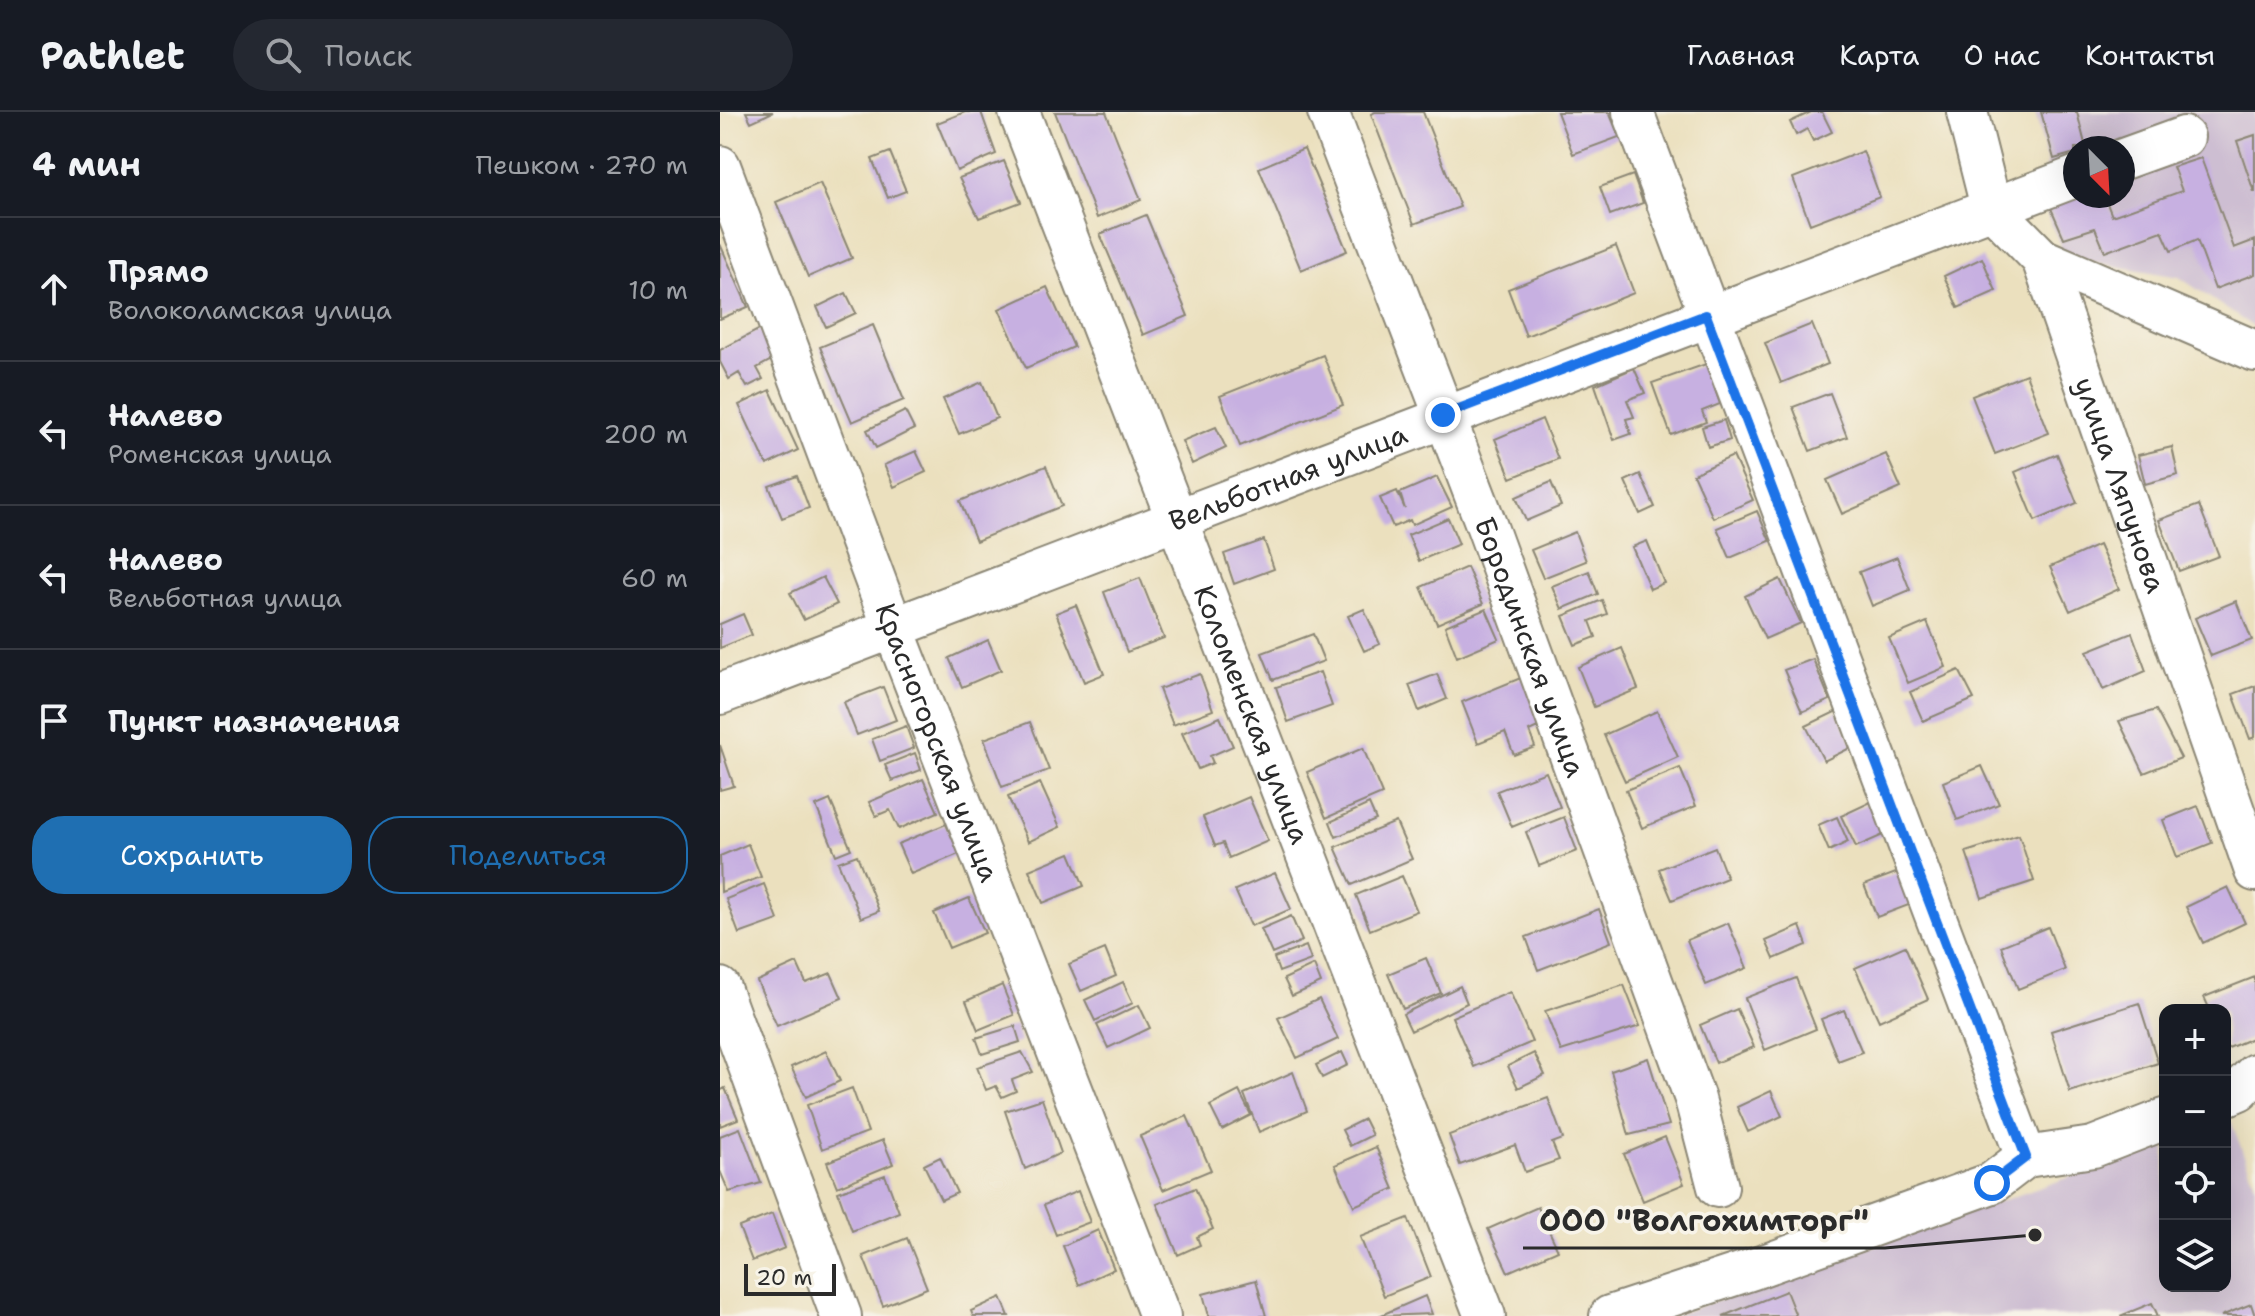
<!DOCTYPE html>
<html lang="ru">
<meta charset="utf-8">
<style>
body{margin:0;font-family:"Shantell Sans",sans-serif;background:#242831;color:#f1f3f6}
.controls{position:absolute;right:24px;bottom:24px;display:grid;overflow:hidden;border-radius:16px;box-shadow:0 8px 32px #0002}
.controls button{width:72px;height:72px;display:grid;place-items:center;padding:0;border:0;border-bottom:2px solid #363941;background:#171b24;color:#f1f3f6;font:40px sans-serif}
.compass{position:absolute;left:1343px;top:24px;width:72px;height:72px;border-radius:50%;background:#171b24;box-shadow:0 8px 32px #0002;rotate:156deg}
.scale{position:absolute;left:24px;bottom:20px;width:92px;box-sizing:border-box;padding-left:8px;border:4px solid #2b2b2b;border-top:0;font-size:22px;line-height:28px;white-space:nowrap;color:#2b2b2b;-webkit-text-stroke:6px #f7f3e8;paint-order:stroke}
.stop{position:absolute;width:24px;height:24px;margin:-18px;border:6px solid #1a73e8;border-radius:50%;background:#fff}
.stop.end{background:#1a73e8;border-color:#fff;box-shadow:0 2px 8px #0008}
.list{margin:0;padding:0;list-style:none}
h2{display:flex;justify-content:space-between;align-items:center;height:104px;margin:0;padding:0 32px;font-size:34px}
h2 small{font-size:26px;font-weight:400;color:#9ea1a6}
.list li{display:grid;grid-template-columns:52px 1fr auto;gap:24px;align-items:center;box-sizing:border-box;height:144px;padding:0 32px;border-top:2px solid #363941}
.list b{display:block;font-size:30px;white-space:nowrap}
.list p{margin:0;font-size:26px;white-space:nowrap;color:#9ea1a6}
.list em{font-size:26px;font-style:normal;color:#9ea1a6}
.actions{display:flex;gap:16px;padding:24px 32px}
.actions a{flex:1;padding:18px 0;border:2px solid #1f6fb2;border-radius:32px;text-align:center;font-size:28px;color:#1f6fb2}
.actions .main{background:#1f6fb2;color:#fff}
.icon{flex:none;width:44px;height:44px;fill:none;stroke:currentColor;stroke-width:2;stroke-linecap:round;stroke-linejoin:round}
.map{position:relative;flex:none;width:1535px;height:1204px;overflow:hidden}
header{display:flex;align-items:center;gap:48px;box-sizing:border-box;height:112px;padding:0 40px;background:#171b24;border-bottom:2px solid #363941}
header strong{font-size:38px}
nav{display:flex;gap:44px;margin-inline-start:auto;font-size:28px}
.search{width:560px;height:72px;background:#242831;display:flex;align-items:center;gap:20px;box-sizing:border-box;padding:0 28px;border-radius:44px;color:#9ea1a6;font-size:30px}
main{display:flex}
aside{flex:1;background:#171b24}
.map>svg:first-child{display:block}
.industrial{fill:#cdbed2;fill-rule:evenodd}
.building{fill:#c7b0e1}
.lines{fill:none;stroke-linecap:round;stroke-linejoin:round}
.minor-casing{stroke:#8b8674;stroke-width:44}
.minor{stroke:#fff;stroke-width:40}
.route{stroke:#1a73e8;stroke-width:10}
.labels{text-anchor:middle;stroke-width:7;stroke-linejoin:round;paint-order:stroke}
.street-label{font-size:28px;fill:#2b2b2b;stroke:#f7f3e8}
.leader{fill:none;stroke:#2b2b2b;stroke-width:3}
.callout-dot{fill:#2b2b2b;stroke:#f7f3e8;stroke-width:3}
.callout-label{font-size:30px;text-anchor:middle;font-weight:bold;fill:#2b2b2b;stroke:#f7f3e8;stroke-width:7;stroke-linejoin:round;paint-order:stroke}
</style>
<header>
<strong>Pathlet</strong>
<div class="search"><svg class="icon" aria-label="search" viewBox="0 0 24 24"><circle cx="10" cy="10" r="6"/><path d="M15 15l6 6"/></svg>Поиск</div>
<nav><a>Главная</a><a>Карта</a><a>О нас</a><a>Контакты</a></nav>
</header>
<main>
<aside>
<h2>4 мин<small>Пешком · 270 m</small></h2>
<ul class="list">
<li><svg class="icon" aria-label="ahead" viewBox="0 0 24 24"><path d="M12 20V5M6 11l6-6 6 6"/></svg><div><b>Прямо</b><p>Волоколамская улица</p></div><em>10 m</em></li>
<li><svg class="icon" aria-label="left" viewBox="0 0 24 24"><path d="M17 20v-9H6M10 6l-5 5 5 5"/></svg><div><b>Налево</b><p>Роменская улица</p></div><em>200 m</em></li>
<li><svg class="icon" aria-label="left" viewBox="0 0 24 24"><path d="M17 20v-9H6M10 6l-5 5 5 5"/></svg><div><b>Налево</b><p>Вельботная улица</p></div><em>60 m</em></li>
<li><svg class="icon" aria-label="arrive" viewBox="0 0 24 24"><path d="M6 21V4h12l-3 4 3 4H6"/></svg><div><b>Пункт назначения</b></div></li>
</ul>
<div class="actions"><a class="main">Сохранить</a><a>Поделиться</a></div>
</aside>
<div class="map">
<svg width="1535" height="1204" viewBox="0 0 1535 1204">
<rect width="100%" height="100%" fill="#f7f3e8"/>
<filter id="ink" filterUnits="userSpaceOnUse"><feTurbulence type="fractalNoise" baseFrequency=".0125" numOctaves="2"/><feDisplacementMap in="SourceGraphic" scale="16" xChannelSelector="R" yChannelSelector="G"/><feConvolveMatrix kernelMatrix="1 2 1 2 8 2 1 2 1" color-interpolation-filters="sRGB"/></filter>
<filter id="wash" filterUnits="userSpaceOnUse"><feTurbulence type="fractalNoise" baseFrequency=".006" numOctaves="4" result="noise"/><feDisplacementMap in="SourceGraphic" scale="32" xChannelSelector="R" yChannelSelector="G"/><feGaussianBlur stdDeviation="1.8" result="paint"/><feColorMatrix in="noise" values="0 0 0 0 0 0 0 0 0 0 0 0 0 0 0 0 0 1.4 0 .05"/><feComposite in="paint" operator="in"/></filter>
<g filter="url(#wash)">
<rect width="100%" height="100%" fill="#ebe0be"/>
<!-- industrial -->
<path class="industrial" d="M1315 0H1535V216L1459 165 1345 145 1323 93 1327 48ZM1355 36H1403V84H1355Z
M1511 1009 1535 1072V1204H952L1445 1032V1174H1505V1011Z"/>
<g id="blocks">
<!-- building -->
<path class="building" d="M26 0H53L31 10Z
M245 0H261L276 42 237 59 217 11Z
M335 0H386L421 88 377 106Z
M655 0H703L740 95 694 112 651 2Z
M837 0H889L899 25 853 42Z
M1091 0H1102L1112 20 1093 29 1087 17 1076 23 1070 10Z
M1321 0H1357L1366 36H1355V41L1334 47Z
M1535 23V80H1534L1517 29Z
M584 37 627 139 581 158 539 56Z
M1143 39 1160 85 1090 112 1073 66Z
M170 40 186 79 168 86 152 47Z
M1481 46 1514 136 1535 128V162L1495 177 1477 128 1451 139 1442 119 1385 140 1375 116 1344 126 1330 94 1359 84H1384L1392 104 1462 79 1453 55Z
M284 49 301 90 259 106 239 66Z
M913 63 923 91 890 103 880 75Z
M100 71 132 146 88 165 56 90Z
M426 103 468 204 423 223 380 122Z
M0 132 28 195 0 207Z
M896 134 914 181 806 224 788 177Z
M1262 146 1276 179 1238 196 1224 164Z
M327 175 354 235 306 256 279 197Z
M126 181 136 201 106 215 97 195Z
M1092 212 1108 252 1061 271 1045 231Z
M153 213 184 288 132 310 100 235Z
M40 217 55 246 37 256 43 267 27 275 19 261 9 267 0 250V238Z
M603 243 623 293 520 334 500 284Z
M986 252 1000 292 982 299 986 310 951 323 932 271Z
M914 256 925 281 907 288 914 305 906 307 911 322 894 328 875 273Z
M1306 262 1329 321 1275 342 1252 284Z
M262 270 277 306 239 322 223 287Z
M50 278 78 338 47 353 19 293Z
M1110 281 1127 325 1090 339 1073 295Z
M185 299 194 317 156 336 147 318Z
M822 307 838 347 791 366 775 327Z
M1004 308 1010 328 988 335 982 315Z
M496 315 506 336 472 352 462 329Z
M1452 335 1458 363 1425 372 1418 343Z
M196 339 206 360 174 375 164 353Z
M1166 342 1181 376 1122 402 1107 368Z
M1337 342 1357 391 1315 409 1295 360Z
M1013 344 1033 388 993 406 973 362Z
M326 354 342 394 256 429 240 389Z
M920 362 935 395 920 402 905 369Z
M77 364 89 396 62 406 49 374Z
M717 365 732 395 692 413 690 408 673 415 660 386 677 379 685 397 680 381Z
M831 370 841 394 806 409 796 385Z
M1479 393 1499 444 1459 459 1439 408Z
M1037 399 1050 429 1010 446 997 416Z
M728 406 739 432 699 449 688 423Z
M855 420 866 449 823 466 811 438Z
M544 428 554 457 514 472 504 442Z
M927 429 944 471 930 477 912 435Z
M1379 433 1399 477 1350 499 1330 455Z
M1177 445 1190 478 1152 494 1139 460Z
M747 455 763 492 717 512 701 475Z
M869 459 878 482 842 497 832 474Z
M103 465 117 492 84 508 70 481Z
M420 466 444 526 407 540 384 480Z
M1060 467 1081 511 1045 527 1025 484Z
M882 488 887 502 870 509 876 525 855 533 843 504Z
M1516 489 1532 528 1491 544 1475 506Z
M356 493 384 562 364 570 336 501Z
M644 497 660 532 644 539 628 504Z
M766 497 779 527 737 545 725 514Z
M23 502 32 523 0 536V512Z
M1207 510 1226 555 1188 571 1169 526Z
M1412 521 1426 559 1383 578 1367 539Z
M593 522 604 549 553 568 542 541Z
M268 528 281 558 242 575 229 546Z
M902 536 918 577 874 595 858 555Z
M1093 547 1110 588 1082 600 1064 558Z
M1239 558 1254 587 1203 609 1190 580Z
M600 560 612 594 568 610 556 575Z
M480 562 493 598 453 613 439 577Z
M717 562 727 587 699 599 689 573Z
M803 565 822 613 809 619 815 635 794 643 785 620 758 631 742 590Z
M1535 574V625L1530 627 1513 582Z
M163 575 176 608 137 623 124 590Z
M1436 598 1461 646 1424 661 1399 609Z
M937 599 958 645 905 669 884 623Z
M1117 599 1134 634 1104 649 1086 614Z
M500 605 513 634 490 644 493 651 478 657 462 621Z
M310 610 329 658 282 675 264 627Z
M186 614 194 636 160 649 152 627Z
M0 633 14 674 0 678Z
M643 636 662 682 606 706 587 660Z
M195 641 201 658 172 669 165 653Z
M1262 654 1279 692 1237 708 1223 670Z
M960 656 976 694 922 716 906 678Z
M826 660 840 695 792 715 777 679Z
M203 667 218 700 179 717 170 698 156 704 149 690Z
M320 671 340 715 308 730 288 685Z
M529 685 548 729 509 746 503 731 495 734 483 705Z
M110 688 131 737 116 743 96 694Z
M1155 688 1170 720 1136 735 1121 704Z
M649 692 656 708 616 725 610 710Z
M1478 694 1492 731 1457 745 1443 708Z
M844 705 857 739 819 754 806 720Z
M1117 705 1128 730 1109 739 1098 713Z
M676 710 692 747 632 773 615 735Z
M226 712 239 742 191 762 178 732Z
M1299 723 1314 769 1262 786 1246 740Z
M28 732 41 765 1 780 0 744Z
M995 735 1007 766 952 788 939 757Z
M350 741 364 774 323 791 309 758Z
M137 743 159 799 141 806 118 750Z
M1181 759 1194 791 1157 805 1144 773Z
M555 761 571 797 531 814 515 778Z
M682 764 697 799 650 818 636 783Z
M44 772 58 808 19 822 6 787Z
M1508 775 1525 811 1483 831 1466 795Z
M249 786 265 821 229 836 214 801Z
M879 797 891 830 818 858 806 825Z
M571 804 582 829 552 842 541 817Z
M1008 811 1027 856 986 873 967 828Z
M1080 814 1087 833 1054 847 1046 829Z
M1328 815 1345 858 1298 877 1281 834Z
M586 834 591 848 559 860 554 846Z
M1185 834 1208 887 1159 909 1135 856Z
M385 837 396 864 361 879 349 852Z
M706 846 721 881 683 897 668 862Z
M77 851 86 871 111 861 122 886 57 914 37 869Z
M594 853 601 871 572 884 564 867Z
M1535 865V925L1506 937 1505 898H1490L1484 885Z
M1076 866 1096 917 1045 938 1025 886Z
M403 870 413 891 375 909 365 888Z
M282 873 294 903 258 918 246 889Z
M904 873 920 914 841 939 825 899Z
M740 874 747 891 691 919 683 902Z
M790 880 812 930 754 955 732 905Z
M599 887 618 927 577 946 558 906Z
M1419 891 1438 951 1350 980 1331 919Z
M419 893 430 916 388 936 377 913Z
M1017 897 1034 935 996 951 980 913Z
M1124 898 1142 940 1118 949 1101 907Z
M295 914 300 930 262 942 256 926Z
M106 939 120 969 86 985 71 955Z
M302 940 313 960 292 968 296 979 282 985 276 974 266 978 257 955Z
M622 940 628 953 602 966 596 953Z
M814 941 825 963 798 976 788 954Z
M928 946 949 1013 909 1023 891 959Z
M573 960 587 999 539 1020 524 982Z
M5 976 18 1007 0 1014V979Z
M132 976 148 1020 102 1037 87 993Z
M519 979 531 1003 502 1018 490 994Z
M1051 979 1062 1004 1028 1020 1017 995Z
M828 986 843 1027 832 1031 839 1048 805 1060 795 1033 740 1053 729 1023Z
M322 987 341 1041 305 1057 285 999Z
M467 1004 491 1058 443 1078 420 1024Z
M644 1007 652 1023 630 1034 622 1018Z
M20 1016 41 1071 9 1080 0 1059V1024Z
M945 1025 964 1072 923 1089 904 1042Z
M163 1028 173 1052 117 1075 107 1050Z
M656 1035 674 1077 634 1094 615 1053Z
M220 1045 237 1081 221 1088 204 1053Z
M165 1063 179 1100 132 1119 118 1080Z
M475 1076 493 1117 477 1125 480 1133 458 1143 437 1092Z
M358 1079 370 1110 336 1123 324 1093Z
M818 1095 838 1138 788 1160 768 1117Z
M52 1102 65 1136 32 1149 19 1115Z
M688 1106 711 1165 664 1184 640 1125Z
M378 1118 394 1157 359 1173 343 1134Z
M187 1126 207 1176 163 1194 143 1144Z
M536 1168 546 1204H489L483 1182Z
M1066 1179 1076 1204H1003Z
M705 1184 712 1202 659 1204Z
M281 1185 289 1204H253L251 1199Z
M1432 1191 1438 1204H1400Z
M1531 1192 1535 1204H1501Z"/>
</g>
</g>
<g filter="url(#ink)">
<use href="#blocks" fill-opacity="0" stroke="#8b8674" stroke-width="2"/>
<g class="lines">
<defs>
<g id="minor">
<path id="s1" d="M299 0 765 1204"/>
<path id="s2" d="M608 0 767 415 975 987 998 1075"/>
<path d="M913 0 1306 1045"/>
<path id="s3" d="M1247 0 1271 95 1322 147 1535 759"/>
<path d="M1403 47 1464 25"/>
<path id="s4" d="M0 54 174 518 440 1204"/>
<path d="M1322 147 1535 239"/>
<path id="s5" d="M0 582 1355 65"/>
<path d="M0 876 121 1204"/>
<path d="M1505 984 1519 978 1535 962"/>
<path d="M890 1204 1033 1157 1272 1071 1306 1045 1373 1035 1445 1007"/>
</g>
</defs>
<!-- minor casing -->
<use href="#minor" class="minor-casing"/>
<!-- minor -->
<use href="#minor" class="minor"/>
</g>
</g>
<g class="lines" filter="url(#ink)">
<!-- route -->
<path class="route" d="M723 303 986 203 1306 1045 1272 1071"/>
</g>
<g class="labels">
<!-- street labels -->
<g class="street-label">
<text dy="10" stroke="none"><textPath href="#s5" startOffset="608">Вельботная улица</textPath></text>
<text dy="10" stroke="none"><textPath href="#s3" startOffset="410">улица Ляпунова</textPath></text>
<text dy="10" stroke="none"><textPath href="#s2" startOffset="572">Бородинская улица</textPath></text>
<text dy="10" stroke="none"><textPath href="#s1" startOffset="646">Коломенская улица</textPath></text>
<text dy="10" stroke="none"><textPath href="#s4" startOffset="616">Красногорская улица</textPath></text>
</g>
</g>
<!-- callouts -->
<path class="leader" d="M1315 1123L1165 1136H803"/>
<circle class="callout-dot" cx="1315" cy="1123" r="8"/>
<g class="callout-label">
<text x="984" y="1119">ООО "Волгохимторг"</text>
</g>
</svg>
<div class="controls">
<button>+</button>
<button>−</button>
<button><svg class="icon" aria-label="locate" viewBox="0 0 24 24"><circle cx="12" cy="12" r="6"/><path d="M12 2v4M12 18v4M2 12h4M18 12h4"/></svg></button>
<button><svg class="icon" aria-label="layers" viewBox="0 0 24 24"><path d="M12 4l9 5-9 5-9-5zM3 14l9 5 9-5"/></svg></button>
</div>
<svg class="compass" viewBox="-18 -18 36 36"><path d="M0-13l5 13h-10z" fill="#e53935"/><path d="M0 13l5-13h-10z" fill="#9ea1a6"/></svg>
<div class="scale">20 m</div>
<div class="stop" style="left:1272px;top:1071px"></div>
<div class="stop end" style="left:723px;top:303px"></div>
</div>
</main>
